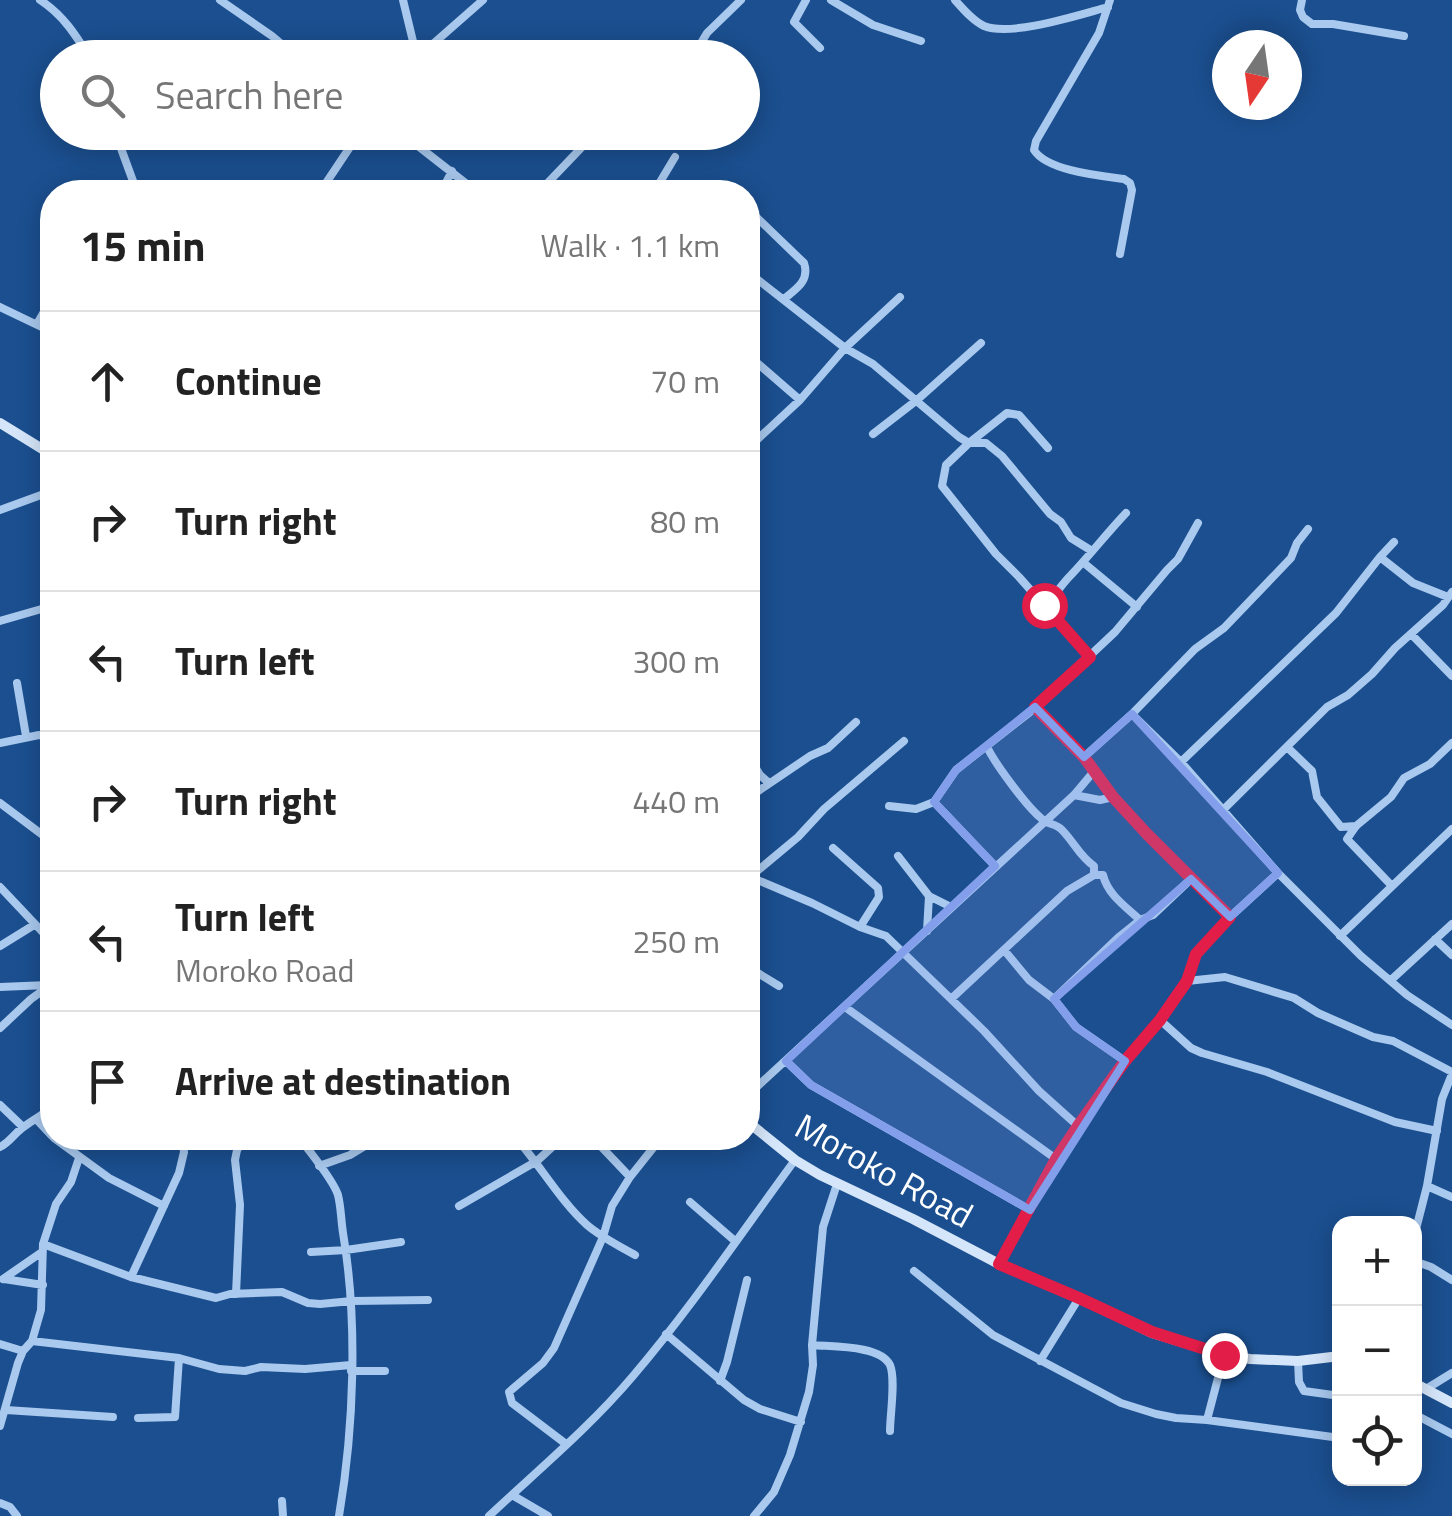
<!DOCTYPE html>
<meta charset="utf-8">
<style>
body{margin:0;font-family:"Titillium Web",sans-serif;background:#f6f6f6;color:#222}
.controls{position:absolute;right:30px;bottom:30px;display:grid;overflow:hidden;border-radius:20px;box-shadow:0 5px 25px #0003}
.controls button{width:90px;height:90px;display:grid;place-items:center;padding:0;border:0;border-bottom:2px solid #e0e0e0;background:#fff;color:#222;font:50px sans-serif}
.compass{position:absolute;left:1212px;top:30px;width:90px;height:90px;border-radius:50%;background:#fff;box-shadow:0 5px 25px #0003;rotate:193deg}
.stop{position:absolute;width:30px;height:30px;margin:-22px;border:8px solid #e11d48;border-radius:50%;background:#fff}
.stop.end{background:#e11d48;border-color:#fff;box-shadow:0 2px 10px #0008}
.list{margin:0;padding:0;list-style:none}
h2{display:flex;justify-content:space-between;align-items:center;height:130px;margin:0;padding:0 40px;font-size:42px}
h2 small{font-size:32px;font-weight:400;color:#767676}
.list li{display:grid;grid-template-columns:65px 1fr auto;gap:30px;align-items:center;box-sizing:border-box;height:140px;padding:0 40px;border-top:2px solid #e0e0e0}
.list b{display:block;font-size:38px;white-space:nowrap}
.list p{margin:0;font-size:32px;white-space:nowrap;color:#767676}
.list em{font-size:32px;font-style:normal;color:#767676}
.icon{flex:none;width:55px;height:55px;fill:none;stroke:currentColor;stroke-width:2;stroke-linecap:round;stroke-linejoin:round}
.map{position:relative;flex:none;width:1452px;height:1516px;overflow:hidden}
.search{position:absolute;background:#fff;box-shadow:0 5px 25px #0003;left:40px;top:40px;width:720px;height:110px;display:flex;align-items:center;gap:25px;box-sizing:border-box;padding:0 35px;border-radius:55px;color:#767676;font-size:38px}
.panel{position:absolute;background:#fff;box-shadow:0 5px 25px #0003;left:40px;top:180px;width:720px;height:970px;border-radius:40px}
.map>svg:first-child{display:block}
.lines{fill:none;stroke-linecap:round;stroke-linejoin:round}
.street{stroke:#a9c9ee;stroke-width:8}
.secondary{stroke:#d6e6fa;stroke-width:10}
.route{stroke:#e11d48;stroke-width:12}
.marked{fill:#839eea;fill-opacity:0.2;stroke:#839eea;stroke-width:8;stroke-linejoin:round}
.labels{text-anchor:middle;stroke-width:8;stroke-linejoin:round;paint-order:stroke}
.street-label{font-size:35px;fill:#fff;stroke:#1b4f8f}
</style>
<div class="map">
<svg width="1452" height="1516" viewBox="0 0 1452 1516">
<rect width="100%" height="100%" fill="#1b4f8f"/>
<g class="lines">
<!-- street -->
<path class="street" d="M40 0C63 15 75 34 90 58
M220 0 272 36 298 58
M403 0 417 58
M806 0 794 22 820 48
M831 0 873 25 921 41
M955 0C963 9 973 21 984 26 1011 37 1078 15 1108 7
M1110 0 1099 33 1036 141 1034 150C1047 171 1101 176 1124 179L1130 183 1132 190 1120 254
M1302 0 1300 10 1303 17 1312 24H1333L1404 36
M417 58 483 0
M687 58 698 48 707 33 741 0
M115 132 137 192
M400 132 477 192
M565 132 582 147
M153 192 181 184
M320 192 360 132
M441 192 452 171
M539 192 582 147 604 132
M654 192 675 157
M749 210 804 263C810 281 796 289 784 299
M748 272 845 348 873 364 959 437 969 443H986L1002 456 1050 514 1061 522 1071 538 1092 551
M0 307 52 332
M37 324 52 298
M748 355 800 400
M873 434 917 400 981 343
M748 448 800 400 845 348 900 297
M1048 448 1019 415 1007 413 969 443 946 465 942 486 996 554 1019 577 1090 657
M748 489 751 485
M0 510 52 491
M1380 557 1413 583 1448 597
M1084 563 1137 607
M1044 605C1055 596 1061 585 1071 575 1090 555 1107 533 1126 513
M0 621 52 606
M1412 635 1452 676
M17 683 26 736
M1035 707 1084 757 1113 797 1147 834 1230 917
M1132 714 1181 762 1278 873 1361 956 1407 995 1452 1025
M0 743 39 735 52 739
M987 747C996 765 1027 807 1042 819 1048 825 1056 823 1062 830 1074 842 1080 857 1094 866V875H1103C1108 895 1125 906 1140 920
M1287 747 1312 771 1317 797 1341 827 1356 826
M748 755 760 775 769 783
M1084 757 1132 714 1195 649 1224 628 1291 558 1297 543 1308 529
M1181 762 1336 613 1380 557 1394 542
M1074 795 1100 800 1113 797
M748 798 810 756 828 748 856 722
M934 802 995 866
M0 803 52 842
M889 806 916 809 934 802 956 770 1030 712 1115 632 1167 570 1178 559 1198 523
M1223 810 1327 707 1348 695 1372 674 1395 648 1443 605 1452 592
M833 848 878 888 879 897 860 927
M898 856 929 896 951 907
M748 876 812 903 860 927 886 936 984 1031 1039 1091 1078 1126
M750 877 798 837 824 809 904 741
M1392 886 1347 839 1356 826 1391 797 1404 778 1430 764 1452 743
M0 887 52 942
M927 931 929 896
M1340 936 1452 829
M1435 939 1452 955
M0 946 34 925
M1004 950 1029 980 1054 999 1076 1027 1125 1061
M748 967 779 986
M1391 980 1452 924
M1187 981 1225 977 1294 998 1318 1013 1373 1037 1393 1041 1452 1072
M0 987 48 985
M951 999 1067 891 1094 875
M1054 999 1120 936 1140 920 1153 915 1191 879
M845 1007 1056 1159
M1160 1020 1191 1048 1202 1053 1267 1072 1395 1122 1437 1131
M0 1028 31 999 52 984
M786 1061 811 1085 1030 1210
M748 1095 1074 795 1095 770
M0 1105 23 1127
M37 1120 52 1136
M54 1138 109 1178 164 1206
M300 1138C310 1153 333 1179 338 1195 341 1207 341 1220 343 1233 358 1321 354 1428 339 1516
M516 1138C540 1165 561 1202 587 1225 601 1237 619 1246 635 1255
M593 1138 630 1177
M0 1147C10 1142 13 1135 21 1129 31 1121 43 1115 52 1107
M319 1166 350 1155 378 1138
M1427 1186 1452 1197
M690 1202 735 1241
M459 1206 537 1161 562 1138
M1414 1237 1427 1186 1442 1099 1452 1074
M43 1244 131 1277 216 1298 230 1294 282 1292 308 1303 320 1304 352 1301 428 1300
M311 1252 346 1250 401 1242
M1414 1261 1431 1267 1452 1280
M999 1264 1056 1159 1125 1061 1160 1020 1187 981 1196 955 1230 917 1278 873
M914 1271 993 1335 1121 1403 1156 1414 1176 1418 1207 1420 1340 1438
M131 1277 179 1173 184 1152 182 1138
M3 1279 42 1252
M4 1279 43 1285
M236 1294 240 1205 235 1160 237 1150 245 1138
M666 1334 744 1400 760 1409 801 1422
M32 1341 179 1358 219 1369 245 1371 261 1367 305 1369 351 1365
M0 1344 23 1351
M812 1345C832 1347 880 1345 890 1365 896 1379 890 1415 890 1431
M1040 1361 1079 1298
M1298 1361 1299 1382 1304 1391 1340 1396
M351 1371H385
M720 1381 727 1362 747 1280
M1426 1389 1452 1373
M6 1410 113 1417
M1414 1414 1452 1434
M138 1418 175 1417 179 1358
M1207 1420 1224 1355
M0 1426 18 1363 23 1351 32 1341 41 1310 43 1244 56 1204 71 1182 79 1158
M566 1444 512 1403 509 1392 543 1363 554 1348 603 1237 612 1206 630 1177 661 1138
M512 1495 548 1516
M282 1501 283 1516
M0 1503 10 1507 17 1516
M489 1516C537 1471 590 1427 633 1376 691 1308 742 1232 795 1160
M754 1516 774 1492 790 1455 809 1392 813 1365 812 1345 823 1227 837 1184"/>
<!-- secondary -->
<path class="secondary" d="M0 423 52 455
M748 1122 795 1160 820 1175 913 1219 999 1264 1079 1298 1152 1333 1224 1355 1250 1359 1298 1361 1340 1356
M1414 1383 1452 1403"/>
</g>
<g class="lines">
<!-- route -->
<path class="route" d="M1044 605 1090 657 1035 707 1084 757 1113 797 1147 834 1230 917 1196 954 1187 981 1160 1020 1125 1061 1078 1126 1056 1159 999 1264 1079 1298 1152 1332 1224 1355"/>
</g>
<!-- marked area -->
<path class="marked" d="M1035 707 1084 757 1132 714 1278 873 1230 917 1191 879 1054 999 1076 1027 1125 1061 1030 1210 811 1085 786 1061 995 866 934 802 956 770Z"/>
<g class="labels">
<!-- street labels -->
<g class="street-label">
<text transform="translate(884 1171) rotate(29)" y="12">Moroko Road</text>
</g>
</g>
</svg>
<div class="controls">
<button>+</button>
<button>−</button>
<button><svg class="icon" aria-label="locate" viewBox="0 0 24 24"><circle cx="12" cy="12" r="6"/><path d="M12 2v4M12 18v4M2 12h4M18 12h4"/></svg></button>
</div>
<svg class="compass" viewBox="-18 -18 36 36"><path d="M0-13l5 13h-10z" fill="#e53935"/><path d="M0 13l5-13h-10z" fill="#767676"/></svg>
<div class="stop" style="left:1044px;top:605px"></div>
<div class="stop end" style="left:1224px;top:1355px"></div>
<div class="search"><svg class="icon" aria-label="search" viewBox="0 0 24 24"><circle cx="10" cy="10" r="6"/><path d="M15 15l6 6"/></svg>Search here</div>
<section class="panel">
<h2>15 min<small>Walk · 1.1 km</small></h2>
<ul class="list">
<li><svg class="icon" aria-label="ahead" viewBox="0 0 24 24"><path d="M12 20V5M6 11l6-6 6 6"/></svg><div><b>Continue</b></div><em>70 m</em></li>
<li><svg class="icon" aria-label="right" viewBox="0 0 24 24"><path d="M7 20v-9h11M14 6l5 5-5 5"/></svg><div><b>Turn right</b></div><em>80 m</em></li>
<li><svg class="icon" aria-label="left" viewBox="0 0 24 24"><path d="M17 20v-9H6M10 6l-5 5 5 5"/></svg><div><b>Turn left</b></div><em>300 m</em></li>
<li><svg class="icon" aria-label="right" viewBox="0 0 24 24"><path d="M7 20v-9h11M14 6l5 5-5 5"/></svg><div><b>Turn right</b></div><em>440 m</em></li>
<li><svg class="icon" aria-label="left" viewBox="0 0 24 24"><path d="M17 20v-9H6M10 6l-5 5 5 5"/></svg><div><b>Turn left</b><p>Moroko Road</p></div><em>250 m</em></li>
<li><svg class="icon" aria-label="arrive" viewBox="0 0 24 24"><path d="M6 21V4h12l-3 4 3 4H6"/></svg><div><b>Arrive at destination</b></div></li>
</ul>
</section>
</div>
